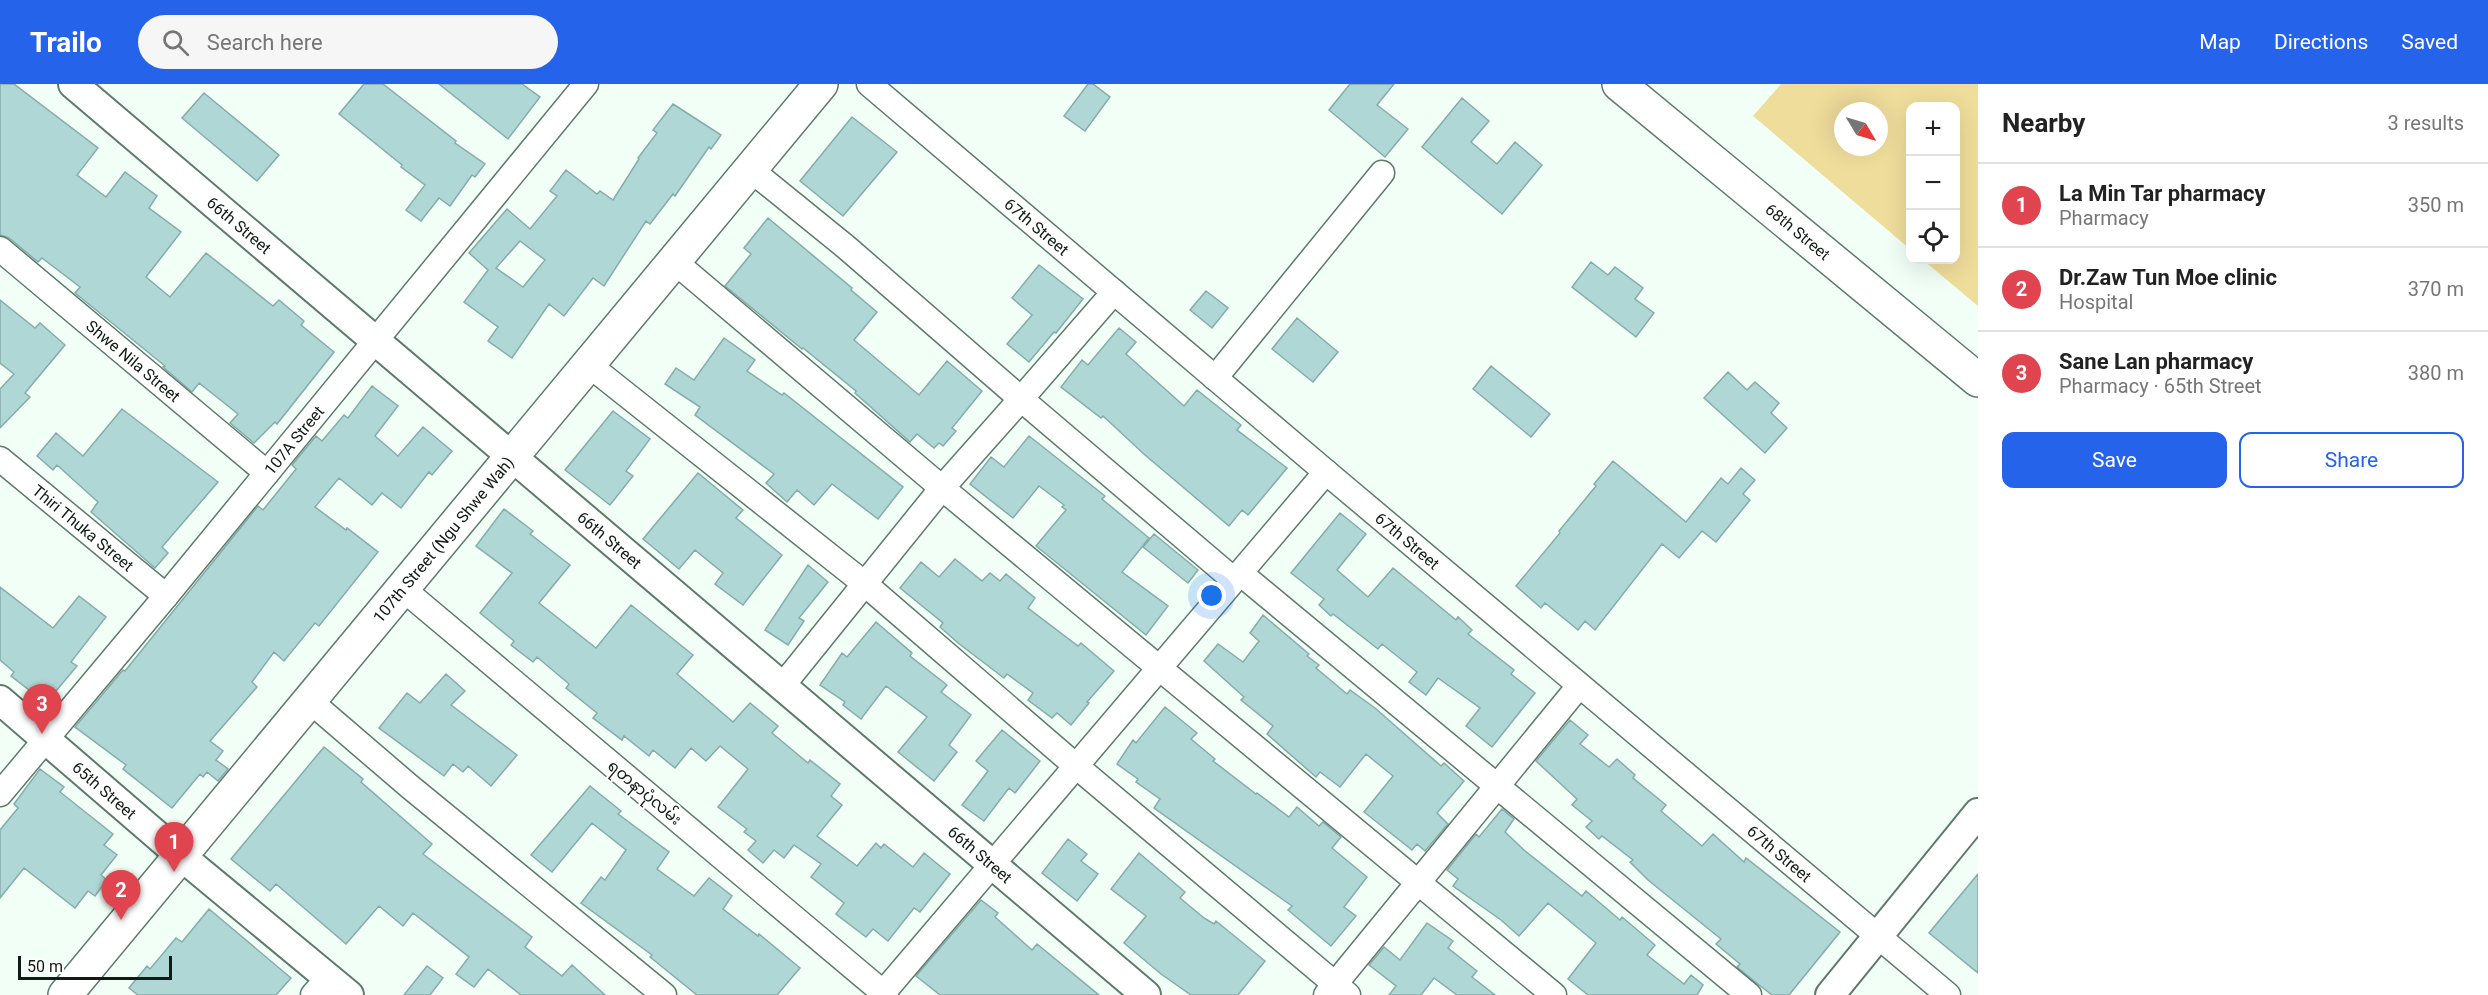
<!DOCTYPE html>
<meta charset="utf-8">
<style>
body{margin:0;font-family:Roboto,"Noto Sans Myanmar",sans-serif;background:#f6f6f6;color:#222}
.controls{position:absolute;right:18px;top:18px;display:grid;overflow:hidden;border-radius:12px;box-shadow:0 6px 24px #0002}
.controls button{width:54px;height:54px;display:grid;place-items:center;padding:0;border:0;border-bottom:2px solid #e0e0e0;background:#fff;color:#222;font:30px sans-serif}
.compass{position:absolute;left:1834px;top:18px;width:54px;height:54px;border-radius:50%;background:#fff;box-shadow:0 6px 24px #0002;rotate:128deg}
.scale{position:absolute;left:18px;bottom:15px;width:154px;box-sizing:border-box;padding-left:6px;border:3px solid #0f1b14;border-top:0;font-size:16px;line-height:21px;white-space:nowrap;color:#0f1b14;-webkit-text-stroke:4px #fff;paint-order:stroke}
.you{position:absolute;left:1212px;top:512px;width:21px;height:21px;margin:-15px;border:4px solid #fff;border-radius:50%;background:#1a73e8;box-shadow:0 0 0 9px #1a73e833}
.badge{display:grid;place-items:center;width:39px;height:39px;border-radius:50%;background:#2563eb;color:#fff;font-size:20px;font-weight:700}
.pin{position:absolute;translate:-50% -50px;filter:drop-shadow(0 2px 3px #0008)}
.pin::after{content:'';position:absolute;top:32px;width:21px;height:18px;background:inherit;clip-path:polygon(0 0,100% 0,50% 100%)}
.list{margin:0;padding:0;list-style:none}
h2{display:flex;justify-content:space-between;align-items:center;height:78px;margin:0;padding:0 24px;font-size:26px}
h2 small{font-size:20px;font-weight:400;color:#767676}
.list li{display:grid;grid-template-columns:39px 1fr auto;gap:18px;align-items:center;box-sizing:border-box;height:84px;padding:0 24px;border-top:2px solid #e0e0e0}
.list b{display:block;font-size:22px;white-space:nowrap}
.list p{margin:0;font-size:20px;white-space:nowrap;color:#767676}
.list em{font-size:20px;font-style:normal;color:#767676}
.actions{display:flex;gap:12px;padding:18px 24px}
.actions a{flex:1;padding:14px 0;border:2px solid #2563eb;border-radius:12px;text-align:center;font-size:21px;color:#2563eb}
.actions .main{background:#2563eb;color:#fff}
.icon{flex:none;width:33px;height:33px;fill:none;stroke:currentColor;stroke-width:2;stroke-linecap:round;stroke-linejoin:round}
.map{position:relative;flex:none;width:1978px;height:911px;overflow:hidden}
header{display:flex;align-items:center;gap:36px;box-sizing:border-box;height:84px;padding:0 30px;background:#2563eb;color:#fff}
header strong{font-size:28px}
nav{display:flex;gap:33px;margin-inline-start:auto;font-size:21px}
.search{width:420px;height:54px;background:#f6f6f6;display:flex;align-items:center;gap:15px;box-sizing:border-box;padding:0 21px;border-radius:33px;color:#767676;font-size:22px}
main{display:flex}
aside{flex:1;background:#fff}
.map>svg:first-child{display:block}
.green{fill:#efdd9b;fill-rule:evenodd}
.building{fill:#afd7d5;stroke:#86acaa;stroke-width:1.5;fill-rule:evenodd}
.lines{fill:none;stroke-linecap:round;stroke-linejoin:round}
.minor-casing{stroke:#5d7a6a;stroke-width:27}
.tertiary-casing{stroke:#5d7a6a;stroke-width:32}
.secondary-casing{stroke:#5d7a6a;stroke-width:36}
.minor{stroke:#fff;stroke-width:24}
.tertiary{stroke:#fff;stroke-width:28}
.secondary{stroke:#fff;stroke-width:33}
.labels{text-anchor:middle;stroke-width:4.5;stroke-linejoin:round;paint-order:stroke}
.street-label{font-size:16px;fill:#0f1b14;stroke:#fff}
</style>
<header>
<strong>Trailo</strong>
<div class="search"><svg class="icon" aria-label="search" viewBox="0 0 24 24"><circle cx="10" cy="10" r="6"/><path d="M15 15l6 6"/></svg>Search here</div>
<nav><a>Map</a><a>Directions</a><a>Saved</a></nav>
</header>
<main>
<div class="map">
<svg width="1978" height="911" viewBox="0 0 1978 911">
<rect width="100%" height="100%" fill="#f2fff7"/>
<!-- green -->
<path class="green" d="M1781 0H1978V222L1923 176H1956V22H1910V165L1753 32ZM1843 27H1879V63H1843Z"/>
<!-- building -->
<path class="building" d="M0 0H14L98 64 77 91 106 113 125 88 157 112 149 124 181 148 146 193 170 213 206 169 273 222 279 216 304 237 301 241 334 268 277 340 275 338 254 359 230 339 238 330 199 299 192 308 163 283 165 282 75 209 80 203 42 174 38 178 9 154 0 151Z
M364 0H383L456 57 455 59 485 80 475 93 472 91 450 122 439 114 421 137 406 126 425 101 401 83 402 81 339 30Z
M439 0H522L540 13 508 55Z
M1088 0H1093L1110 13 1085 47 1064 32Z
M1350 0H1394L1377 21 1408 45 1385 73 1329 26Z
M204 9 279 71 257 97 182 34Z
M1462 14 1489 37 1471 58 1497 80 1515 58 1542 81 1502 130 1422 63Z
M673 20 721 51 711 65 709 63 675 112 673 110 650 140 646 137 604 202 593 194 564 232 549 220 512 274 488 257 498 243 464 218 488 186 469 169 507 125 530 145 557 112 550 107 566 86 597 110 600 107 613 116 639 75 638 74 657 49 653 46ZM520 157 545 176 523 203 496 184Z
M852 33 897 68 843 132 800 97Z
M768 134 852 204 851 206 877 228 854 256 919 311 947 277 982 307 952 344 956 347 943 362 939 359 934 364 917 350 910 358 855 309 856 307 803 264 802 265 725 202 751 170 744 164Z
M1591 178 1608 191 1615 183 1643 204 1635 215 1654 229 1636 253 1572 203Z
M1039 181 1083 215 1056 249 1054 248 1029 278 1007 260 1032 231 1012 214Z
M1206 207 1228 224 1212 244 1190 226Z
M0 216 35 244 40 239 65 261 25 309 30 313 0 344V305L14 290 0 279Z
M1297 234 1338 268 1313 298 1272 265Z
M1119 244 1136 258 1126 270 1184 322 1197 306 1241 341 1237 346 1287 384 1248 431 1242 426 1229 442 1145 371 1103 332 1101 334 1061 303 1082 276 1088 281Z
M724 254 755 276 747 287 782 311 784 309 903 403 878 435 832 400 814 421 797 406 787 418 766 399 774 390 695 331 700 323 665 300 676 284 694 296Z
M1491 282 1550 330 1531 353 1473 305Z
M1728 288 1747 306 1755 298 1779 319 1771 329 1787 344 1765 369 1704 314Z
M372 302 398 322 375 352 398 372 423 343 452 367 432 391 429 388 401 424 382 409 372 421 339 394 315 423 346 446 347 444 378 468 319 542 315 539 284 577 274 568 252 598 257 603 210 657 223 667 216 676 228 685 218 697 207 688 203 693 200 690 172 724 123 685 126 681 75 643 123 586 125 587 258 422 263 426 296 385 292 381 316 352 322 357 344 331 348 334Z
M122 325 218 398 162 463 168 469 155 484 91 428 98 418 57 381 53 386 37 372 56 349 83 372Z
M613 327 650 355 626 387 633 392 610 421 565 386Z
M1029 352 1105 412 1102 415 1149 454 1122 488 1168 522 1146 551 1036 462 1066 426 1062 423 1064 421 1039 402 1013 434 970 400 991 373 1004 383Z
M1613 377 1686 438 1721 394 1728 400 1741 384 1755 396 1743 410 1750 416 1716 458 1702 447 1679 474 1662 460 1595 546 1585 537 1578 546 1545 519 1541 524 1516 502 1560 449 1559 447 1596 402 1594 400Z
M698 389 743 426 736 434 782 471 743 521 715 500 723 489 695 466 679 485 643 455Z
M504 425 533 447 530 450 570 481 539 519 596 564 631 521 693 571 677 590 733 638 750 619 778 642 772 649 808 679 810 676 840 700 831 712 842 721 817 752 857 782 876 759 881 764 884 760 913 783 924 769 950 790 920 828 914 824 888 857 873 845 866 853 836 830 844 819 811 793 821 780 794 761 784 774 774 766 763 779 748 766 756 757 744 748 747 745 718 723 748 685 720 662 706 677 691 664 675 684 653 666 649 672 624 652 622 656 593 634 597 629 566 604 569 600 537 573 533 578 511 561 514 557 480 529 512 489 476 462Z
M1340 429 1366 450 1337 486 1368 513 1393 484 1456 536 1458 533 1472 546 1468 550 1514 586 1511 590 1535 609 1492 663 1466 642 1480 624 1438 594 1426 611 1409 598 1417 588 1382 560 1378 565 1333 530 1331 532 1319 521 1324 515 1291 489Z
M1154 450 1198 486 1188 499 1143 463Z
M955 475 982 497 990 489 1000 497 1006 490 1035 514 1028 524 1078 562 1081 559 1114 587 1087 618 1089 619 1071 641 1057 629 1052 634 1028 616 1033 609 1007 590 1004 594 958 559 940 543 943 539 900 504 921 478 939 493Z
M808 481 828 498 799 534 804 537 788 561 765 546Z
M0 503 53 544 79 512 106 533 71 578 77 582 46 619 11 592 14 588 0 576Z
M1263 531 1309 570 1307 572 1319 581 1316 584 1347 610 1350 606 1375 624 1441 682 1444 679 1464 697 1437 729 1448 740 1425 767 1417 760 1412 766 1364 728 1393 692 1366 670 1340 703 1320 688 1316 693 1267 650 1273 642 1241 616 1244 613 1204 577 1218 560 1243 578 1259 557 1250 549Z
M876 538 912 569 910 572 947 601 941 608 971 631 949 661 957 668 934 697 898 668 927 633 886 602 861 635 843 621 845 618 820 601 842 569 847 573Z
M446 590 465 607 451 621 517 671 491 702 468 682 463 688 453 680 444 692 379 644 407 609 420 619Z
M1165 623 1197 649 1191 655 1215 675 1213 677 1256 710 1257 709 1289 733 1297 723 1319 742 1323 738 1341 753 1332 764 1367 793 1344 823 1356 832 1331 862 1288 826 1292 822 1154 724 1160 715 1136 698 1138 695 1117 680 1133 656 1136 659Z
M1570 636 1588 651 1580 660 1609 683 1617 675 1635 691 1633 694 1666 721 1661 727 1702 762 1713 750 1744 778 1746 774 1840 848 1789 911H1772L1759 901 1737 883 1740 880 1716 860 1721 855 1648 796 1630 778 1633 776 1602 752 1599 755 1586 743 1592 737 1572 721 1577 715 1536 677Z
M1002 646 1040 677 1015 709 1009 704 984 737 962 721 988 687 976 677Z
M324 663 363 695 361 698 432 760 423 770 532 853 525 863 562 892 572 881 605 911H521L488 885 474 903 456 890 469 873 413 829 403 842 379 822 346 860 276 800 270 807 231 775Z
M40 685 64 703 60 708 113 750 104 761 117 771 101 791 107 796 95 812 88 807 75 824 24 784 0 814V746L18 724 14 720Z
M590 702 621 727 618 730 669 768 657 785 694 812 709 794 732 812 723 825 758 852 759 850 800 884 777 911H697L650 873 652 871 581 819 601 793 605 796 626 766 592 739 552 788 531 771Z
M1502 725 1514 735 1505 748 1524 766 1582 812 1586 807 1620 836 1622 833 1655 861 1647 871 1684 900 1691 891 1703 901 1697 911H1588L1568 895 1596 859 1548 819 1519 852 1501 836 1453 802 1458 795 1447 786 1476 750 1479 753Z
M1068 755 1087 770 1081 777 1098 790 1077 817 1042 789Z
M1139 769 1185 808 1180 814 1204 834 1214 840 1216 837 1265 877 1238 911H1191L1161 890 1124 859 1146 832 1111 805Z
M1978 790V889L1929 849Z
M981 816 998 829 995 833 1032 866 1037 860 1099 911H940L916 892Z
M209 825 291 894 276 911H138L129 904 147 882 150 885 176 854 182 858Z
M1427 839 1453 857 1448 864 1477 887 1472 893 1495 911H1457L1434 894 1421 911H1389L1396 902 1369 881 1384 863 1400 876Z
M427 882 443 894 430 911H404Z"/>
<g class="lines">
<defs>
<g id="minor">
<path id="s1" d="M869 0 1326 388 1948 911"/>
<path d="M751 86 846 163 1021 315 1114 208"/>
<path id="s2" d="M0 165 267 389"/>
<path d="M675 178 942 404 1554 911"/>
<path d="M589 281 865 500 1076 682 1348 911"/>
<path d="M1215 294 1382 89"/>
<path id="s3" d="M0 375 166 512"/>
<path d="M1240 489 1749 911"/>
<path d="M403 505 886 911"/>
<path d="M783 601 942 404 1021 315 1234 496"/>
<path d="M310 617 409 702 664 911"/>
<path id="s4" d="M0 710 166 512 586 0"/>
<path d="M883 909 1326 388"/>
<path d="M313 911 328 894"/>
<path d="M1326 911 1579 602"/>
</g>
<g id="tertiary">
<path id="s5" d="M73 0 1146 911"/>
<path id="s6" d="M0 616 181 772 349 911"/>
<path d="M1830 911 1978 729"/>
</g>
<g id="secondary">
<path id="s7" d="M1619 0 1978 296"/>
<path id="s8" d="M65 911 821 0"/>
</g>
</defs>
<!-- minor casing -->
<use href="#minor" class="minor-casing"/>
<!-- tertiary casing -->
<use href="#tertiary" class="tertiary-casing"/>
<!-- secondary casing -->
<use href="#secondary" class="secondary-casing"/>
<!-- minor -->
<use href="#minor" class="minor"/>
<!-- tertiary -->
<use href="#tertiary" class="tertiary"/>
<!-- secondary -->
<use href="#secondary" class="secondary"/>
</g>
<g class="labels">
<!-- street labels -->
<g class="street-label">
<text dy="6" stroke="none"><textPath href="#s5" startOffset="218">66th Street</textPath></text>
<text dy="6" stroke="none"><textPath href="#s1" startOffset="220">67th Street</textPath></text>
<text dy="6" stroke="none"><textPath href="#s7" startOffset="232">68th Street</textPath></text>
<text dy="6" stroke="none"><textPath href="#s2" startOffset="174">Shwe Nila Street</textPath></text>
<text dy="6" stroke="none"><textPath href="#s4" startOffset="460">107A Street</textPath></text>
<text dy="6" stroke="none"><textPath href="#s3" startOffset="108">Thiri Thuka Street</textPath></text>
<text dy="6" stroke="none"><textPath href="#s5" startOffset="704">66th Street</textPath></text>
<text dy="6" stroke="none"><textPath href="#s8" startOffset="592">107th Street (Ngu Shwe Wah)</textPath></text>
<text dy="6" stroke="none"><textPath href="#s1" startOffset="706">67th Street</textPath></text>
<text dy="6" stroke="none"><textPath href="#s6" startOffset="138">65th Street</textPath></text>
<text transform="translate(645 708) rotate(40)" y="6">ရတနာပုံလမ်း</text>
<text dy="6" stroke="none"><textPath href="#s5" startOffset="1190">66th Street</textPath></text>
<text dy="6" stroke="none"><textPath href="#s1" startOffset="1192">67th Street</textPath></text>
</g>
</g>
</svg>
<div class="controls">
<button>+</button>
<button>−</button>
<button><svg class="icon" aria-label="locate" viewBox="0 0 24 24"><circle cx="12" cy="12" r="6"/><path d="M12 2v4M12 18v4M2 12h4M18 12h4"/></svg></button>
</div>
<svg class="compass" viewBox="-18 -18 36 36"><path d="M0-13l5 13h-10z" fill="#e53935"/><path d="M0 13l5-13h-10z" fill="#767676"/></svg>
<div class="scale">50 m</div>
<div class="you"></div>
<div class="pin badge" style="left:174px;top:788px;background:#e0444e">1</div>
<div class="pin badge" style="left:121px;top:836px;background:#e0444e">2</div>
<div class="pin badge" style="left:42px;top:650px;background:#e0444e">3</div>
</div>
<aside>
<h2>Nearby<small>3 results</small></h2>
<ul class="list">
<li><span class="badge" style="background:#e0444e">1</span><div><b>La Min Tar pharmacy</b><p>Pharmacy</p></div><em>350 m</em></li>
<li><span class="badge" style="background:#e0444e">2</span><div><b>Dr.Zaw Tun Moe clinic</b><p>Hospital</p></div><em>370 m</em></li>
<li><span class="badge" style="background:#e0444e">3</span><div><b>Sane Lan pharmacy</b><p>Pharmacy · 65th Street</p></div><em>380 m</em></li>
</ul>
<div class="actions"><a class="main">Save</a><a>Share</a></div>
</aside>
</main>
